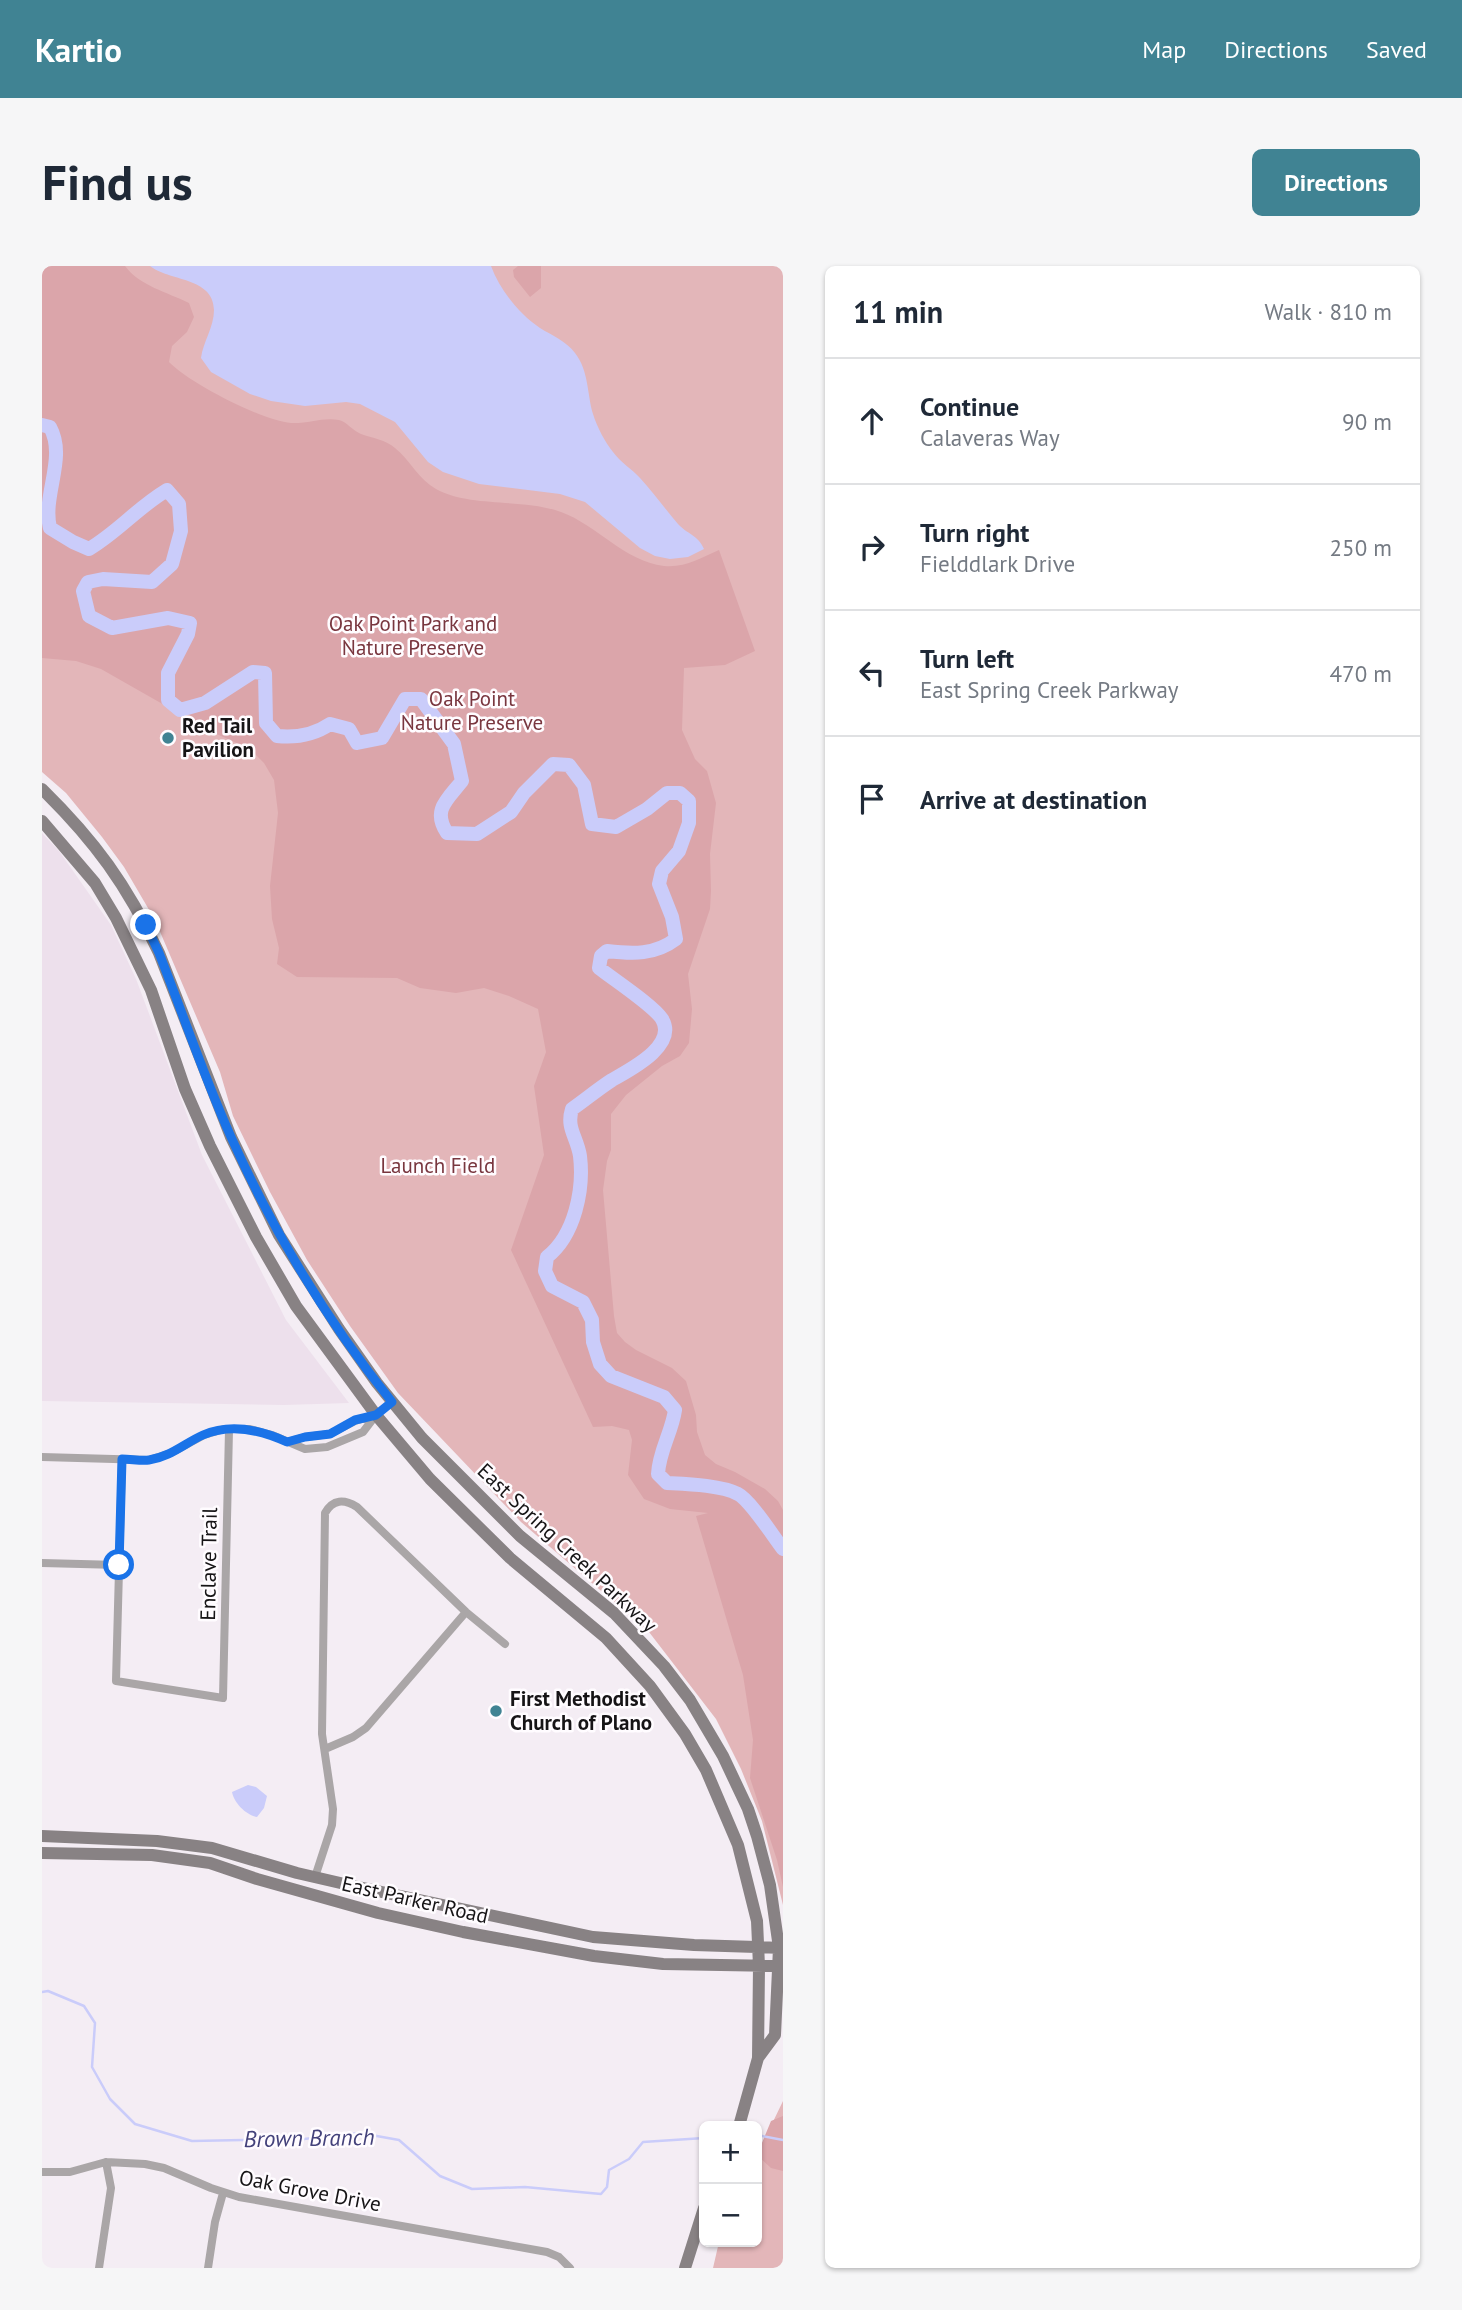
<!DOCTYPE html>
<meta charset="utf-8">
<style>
body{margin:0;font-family:"PT Sans",sans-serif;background:#f6f6f7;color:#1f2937}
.controls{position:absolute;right:21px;bottom:21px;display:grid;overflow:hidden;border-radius:10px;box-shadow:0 2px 5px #0004}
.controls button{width:63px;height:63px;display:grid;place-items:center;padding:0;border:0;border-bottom:2px solid #e0e1e3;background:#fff;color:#1f2937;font:35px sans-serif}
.stop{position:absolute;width:21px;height:21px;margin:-16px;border:5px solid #1a73e8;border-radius:50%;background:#fff}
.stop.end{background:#1a73e8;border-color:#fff;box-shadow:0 2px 7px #0008}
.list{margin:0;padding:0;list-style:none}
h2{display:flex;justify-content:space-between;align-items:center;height:91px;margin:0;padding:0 28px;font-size:30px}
h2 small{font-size:23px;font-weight:400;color:#747a83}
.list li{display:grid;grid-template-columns:46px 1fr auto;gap:21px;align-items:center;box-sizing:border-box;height:126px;padding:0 28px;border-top:2px solid #e0e1e3}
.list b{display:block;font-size:26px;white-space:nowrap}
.list p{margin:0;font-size:23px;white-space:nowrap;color:#747a83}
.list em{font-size:23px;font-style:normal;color:#747a83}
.icon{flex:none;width:38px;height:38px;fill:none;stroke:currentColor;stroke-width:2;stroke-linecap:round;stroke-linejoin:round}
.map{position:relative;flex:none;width:741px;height:2002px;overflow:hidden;border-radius:10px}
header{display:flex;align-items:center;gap:42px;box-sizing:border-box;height:98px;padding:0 35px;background:#408393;color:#fff}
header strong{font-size:33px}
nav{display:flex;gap:38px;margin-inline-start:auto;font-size:24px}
.intro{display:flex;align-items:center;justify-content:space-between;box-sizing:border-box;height:168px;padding:0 42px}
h1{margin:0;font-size:49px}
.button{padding:18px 32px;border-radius:10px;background:#408393;color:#fff;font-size:24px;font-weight:700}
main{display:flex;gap:42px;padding:0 42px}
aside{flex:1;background:#fff;border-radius:10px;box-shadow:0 2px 5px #0004}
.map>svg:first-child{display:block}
.built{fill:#ede0ec}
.green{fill:#e3b6b9}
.forest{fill:#dba5aa}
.water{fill:#caccfa}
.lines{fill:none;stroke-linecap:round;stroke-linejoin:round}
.stream{stroke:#caccfa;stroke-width:2.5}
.river{stroke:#caccfa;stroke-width:14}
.street{stroke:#aaa6a7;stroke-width:8}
.secondary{stroke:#888284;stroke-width:12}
.route{stroke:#1a73e8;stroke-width:9}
.poi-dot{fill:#408393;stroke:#fffcff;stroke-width:2.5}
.labels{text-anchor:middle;stroke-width:5;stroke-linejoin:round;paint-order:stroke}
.park-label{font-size:21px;fill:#79363f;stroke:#fffcff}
.poi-label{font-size:21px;font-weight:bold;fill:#161416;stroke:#fffcff;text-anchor:start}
.street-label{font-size:21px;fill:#161416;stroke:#fffcff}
.water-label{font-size:23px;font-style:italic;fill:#44427b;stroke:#fffcff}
</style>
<header>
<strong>Kartio</strong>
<nav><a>Map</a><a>Directions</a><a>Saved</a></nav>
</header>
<div class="intro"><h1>Find us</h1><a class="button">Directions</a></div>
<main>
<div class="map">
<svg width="741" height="2002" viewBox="0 0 741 2002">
<rect width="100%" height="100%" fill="#f4edf4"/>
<!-- built -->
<path class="built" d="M0 567 17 585 69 659 94 713 160 889 244 1054 307 1137 242 1139 0 1135Z"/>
<!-- green -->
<path class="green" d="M0 0H741V1639L720 1555 699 1503 674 1453 607 1366 479 1256 356 1127 308 1060 265 994 228 926 191 850 178 806 113 654 82 601 60 571 24 527 0 506Z
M741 1835V2002H671L677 1976H715V1889Z"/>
<!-- forest -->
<path class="forest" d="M0 0H83C98 20 125 26 147 37L152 51 145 66 130 80 127 96C147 117 221 155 249 157 265 158 281 151 297 154 305 156 311 165 319 168 330 172 344 174 353 182 368 194 376 213 394 223 428 242 482 232 519 246 555 259 582 295 622 300 643 302 659 292 677 284L713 385 683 399 642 402 640 464 653 493 665 505 674 537 668 588 669 625 668 643 646 708 650 743 647 777 638 790 620 800 584 829 569 848V884L565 895 561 924 572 1050 575 1067 583 1076 594 1084 630 1102 644 1115 654 1149 655 1166 663 1189 674 1198 693 1206 723 1223 736 1235 741 1244V1621L735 1594 708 1512 711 1474 701 1409 654 1250 666 1247 628 1243 602 1233 586 1209 590 1174 587 1164 570 1160 551 1161 469 984 502 889 492 820 504 786 496 743 467 730 442 722 414 727 378 722 355 712 255 711 235 698 237 682 230 653 228 620 236 547 232 514 222 497 208 483 168 465 59 403 34 395 0 392Z
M476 0H499V22L488 31 472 11 471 4Z
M741 1850V1905L729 1902 715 1889 729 1855Z"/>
<!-- water -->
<path class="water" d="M108 0H449C458 24 477 48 498 62 511 70 524 75 533 87 547 105 545 128 551 148 555 161 563 176 571 186 578 196 590 203 598 212 612 227 623 243 636 258 645 268 656 269 662 283L646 291 628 293 613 290 598 282 543 236 518 228 437 218 401 206 386 196 353 156 318 138 304 136 263 140 229 135 208 128 169 106 159 92C161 76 172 61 172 44 172 11 126 15 108 0Z
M206 1519 214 1521 225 1530 222 1542 215 1551C204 1549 192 1537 190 1526Z"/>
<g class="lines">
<!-- stream -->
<path class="stream" d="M0 1726 6 1725 42 1740 53 1757 50 1801 68 1833 93 1858 150 1875 262 1873 318 1867 357 1874 398 1910 430 1923 483 1921 559 1928 565 1921 567 1904 587 1893 601 1876 662 1872
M715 1869 741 1874"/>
<!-- river -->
<path class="river" d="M0 159 8 161C25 192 0 229 8 262L31 276 47 283C77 265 95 242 125 224L137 238 139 265 130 298 110 316 61 313 46 316 41 325 47 350 70 362 126 352 148 357 146 368 126 407V434L138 444 163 437 211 406 223 407 224 457 235 470C255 472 272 469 288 458L307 463 315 477 340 472 363 433H379L412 478 420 515C405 534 390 544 405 567L435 568 469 546 482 527 511 498 527 499 542 519 550 558 574 561 605 543 625 527H638L647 535V557L637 585 620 605 617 618 630 651 634 673C613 689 591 688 565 685L559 690 557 702C571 713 612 740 620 753 636 780 587 804 570 814 556 823 543 834 530 843 524 862 535 871 538 890 542 923 533 969 505 991L503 1005 510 1020 541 1036 550 1054 551 1076 558 1098 569 1110 622 1131 633 1144C630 1166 617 1185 616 1208L625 1217C644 1218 679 1219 696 1228 708 1234 731 1270 741 1283"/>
<!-- street -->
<path class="street" d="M245 1176 263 1171 288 1168 313 1155 334 1149
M0 1191 107 1194 129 1187 162 1169 182 1163H208L230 1169 263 1183 285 1181 321 1166 334 1149
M80 1193 74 1415 181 1432 187 1164
M0 1297 77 1299
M283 1483 311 1471 324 1462 424 1346
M273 1611 290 1559 291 1543 280 1468 283 1247C291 1233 302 1233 315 1241L424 1346 463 1378
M0 1906H28L64 1896 103 1898 122 1902 169 1922 197 1931 505 1986 517 1991 528 2002
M57 2002 69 1922 64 1896
M166 2002 173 1956 181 1927"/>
<!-- secondary -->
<path class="secondary" d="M0 523C53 575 85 619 117 687L189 871 237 969 297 1063 335 1117 380 1172 478 1270 572 1347 622 1400 648 1434 681 1490 706 1543 715 1570 728 1619 737 1682 733 1769 716 1792
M0 555 53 617 74 652 109 724 143 823 168 880 214 971 254 1040 334 1149 388 1213 468 1292 564 1372 608 1420 643 1468 664 1504 696 1579 715 1655 717 1700 716 1792 697 1860
M0 1570 115 1575 170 1582 255 1607 307 1619 551 1671 652 1679 741 1682
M0 1587 110 1589 168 1597 215 1613 336 1647 421 1666 552 1690 621 1698 741 1700
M643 2002 662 1942"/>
</g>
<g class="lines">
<!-- route -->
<path class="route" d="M77 1299 80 1193C89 1193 99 1195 107 1194 128 1191 143 1177 161 1169 189 1157 219 1164 245 1176L263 1171 288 1168 313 1154 334 1149 350 1136C285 1055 231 965 189 871 162 811 141 748 117 687L104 659"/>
</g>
<!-- markers -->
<g class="poi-dot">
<circle cx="126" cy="472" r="7"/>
<circle cx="454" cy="1445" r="7"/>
</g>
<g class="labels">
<!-- park labels -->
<g class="park-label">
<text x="371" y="365">Oak Point Park and<tspan x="371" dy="24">Nature Preserve</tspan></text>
<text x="430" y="440">Oak Point<tspan x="430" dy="24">Nature Preserve</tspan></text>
<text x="396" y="907">Launch Field</text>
</g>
<!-- poi labels -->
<g class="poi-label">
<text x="140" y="467">Red Tail<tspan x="140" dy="24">Pavilion</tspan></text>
<text x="468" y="1440">First Methodist<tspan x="468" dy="24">Church of Plano</tspan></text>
</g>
<!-- street labels -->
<g class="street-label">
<text transform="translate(525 1282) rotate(43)" y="7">East Spring Creek Parkway</text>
<text transform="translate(167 1298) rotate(-89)" y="7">Enclave Trail</text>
<text transform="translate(373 1634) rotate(13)" y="7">East Parker Road</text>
<text transform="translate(268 1925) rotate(11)" y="7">Oak Grove Drive</text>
</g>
<!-- water labels -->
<g class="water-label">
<text transform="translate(267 1872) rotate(-1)" y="8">Brown Branch</text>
</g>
</g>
</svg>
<div class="controls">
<button>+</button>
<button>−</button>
</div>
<div class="stop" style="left:77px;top:1299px"></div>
<div class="stop end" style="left:104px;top:659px"></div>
</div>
<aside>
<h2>11 min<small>Walk · 810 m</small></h2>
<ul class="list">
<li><svg class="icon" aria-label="ahead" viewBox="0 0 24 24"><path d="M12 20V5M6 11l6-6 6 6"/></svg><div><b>Continue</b><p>Calaveras Way</p></div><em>90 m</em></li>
<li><svg class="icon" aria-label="right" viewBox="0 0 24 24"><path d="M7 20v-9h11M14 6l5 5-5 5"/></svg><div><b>Turn right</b><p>Fielddlark Drive</p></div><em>250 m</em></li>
<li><svg class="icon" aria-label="left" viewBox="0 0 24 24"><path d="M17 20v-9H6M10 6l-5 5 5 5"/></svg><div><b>Turn left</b><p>East Spring Creek Parkway</p></div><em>470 m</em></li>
<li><svg class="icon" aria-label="arrive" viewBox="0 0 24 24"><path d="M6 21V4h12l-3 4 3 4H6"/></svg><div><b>Arrive at destination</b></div></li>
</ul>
</aside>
</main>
